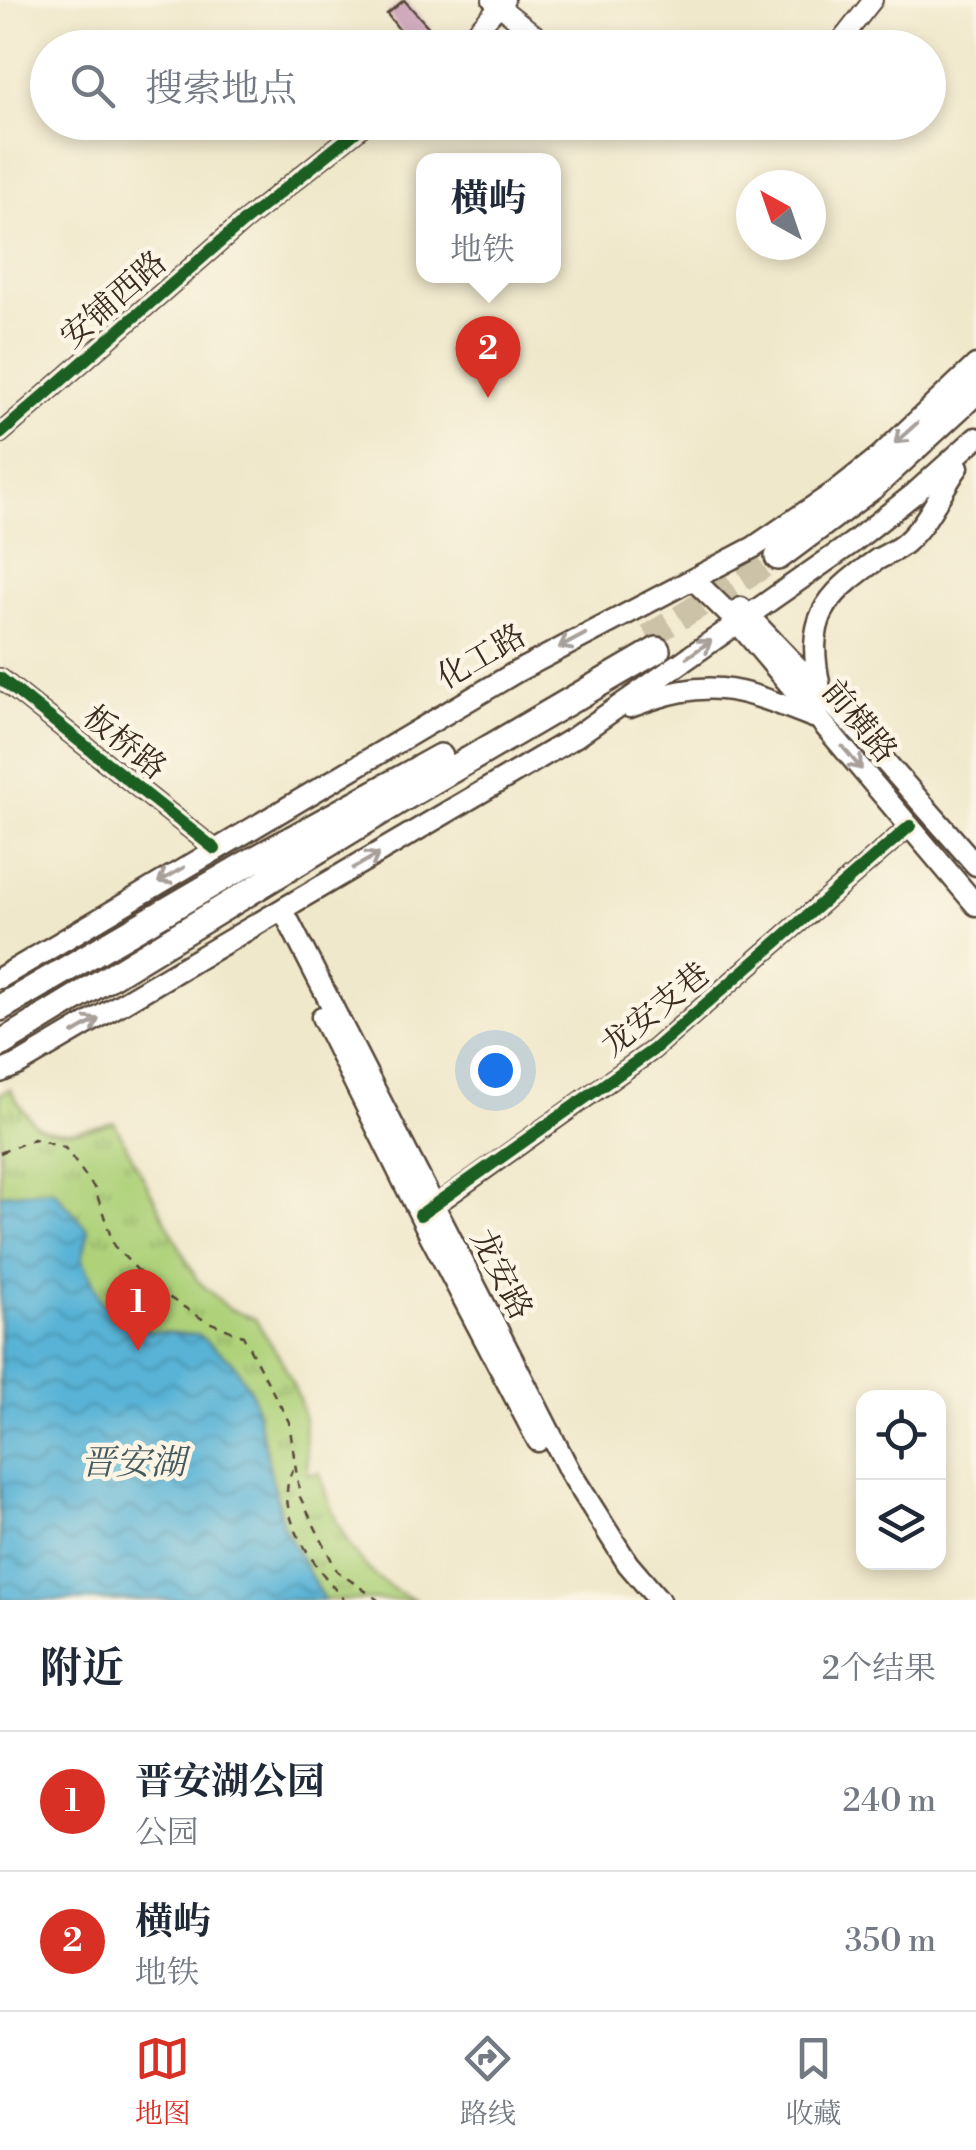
<!DOCTYPE html>
<html lang="zh">
<meta charset="utf-8">
<style>
body{margin:0;font-family:"Libre Bodoni","Noto Serif SC",serif;background:#f2f2f3;color:#1f2937}
.controls{position:absolute;right:30px;bottom:30px;display:grid;overflow:hidden;border-radius:20px;box-shadow:0 5px 15px #0003}
.controls button{width:90px;height:90px;display:grid;place-items:center;padding:0;border:0;border-bottom:2px solid #e0e1e3;background:#fff;color:#1f2937;font:50px sans-serif}
.compass{position:absolute;left:736px;top:170px;width:90px;height:90px;border-radius:50%;background:#fff;box-shadow:0 5px 15px #0003;rotate:320deg}
.you{position:absolute;left:495px;top:1070px;width:35px;height:35px;margin:-25px;border:8px solid #fff;border-radius:50%;background:#1a73e8;box-shadow:0 0 0 15px #1a73e833}
.badge{display:grid;place-items:center;width:65px;height:65px;border-radius:50%;background:#d93025;color:#fff;font-size:32px;font-weight:700}
.pin{position:absolute;translate:-50% -82px;filter:drop-shadow(0 2px 5px #0008)}
.pin::after{content:'';position:absolute;top:52px;width:35px;height:30px;background:inherit;clip-path:polygon(0 0,100% 0,50% 100%)}
.popup{position:absolute;left:416px;top:153px;width:145px;height:130px;box-sizing:border-box;display:grid;place-content:center;border-radius:20px;background:#fff;filter:drop-shadow(0 2px 8px #0005);font-size:32px;white-space:nowrap;color:#747a83}
.popup b{font-size:38px;color:#1f2937}
.popup::after{content:'';position:absolute;left:50%;top:100%;margin-left:-20px;border:20px solid transparent;border-top-color:#fff}
.list{margin:0;padding:0;list-style:none}
h2{display:flex;justify-content:space-between;align-items:center;height:130px;margin:0;padding:0 40px;font-size:42px}
h2 small{font-size:32px;font-weight:400;color:#747a83}
.list li{display:grid;grid-template-columns:65px 1fr auto;gap:30px;align-items:center;box-sizing:border-box;height:140px;padding:0 40px;border-top:2px solid #e0e1e3}
.list b{display:block;font-size:38px;white-space:nowrap}
.list p{margin:0;font-size:32px;white-space:nowrap;color:#747a83}
.list em{font-size:32px;font-style:normal;color:#747a83}
.icon{flex:none;width:55px;height:55px;fill:none;stroke:currentColor;stroke-width:2;stroke-linecap:round;stroke-linejoin:round}
.map{position:relative;flex:none;width:976px;height:1600px;overflow:hidden}
.search{position:absolute;background:#fff;box-shadow:0 5px 15px #0003;left:30px;right:30px;top:30px;height:110px;display:flex;align-items:center;gap:25px;box-sizing:border-box;padding:0 35px;border-radius:55px;color:#747a83;font-size:38px}
.sheet{height:410px;background:#fff}
nav{display:flex;justify-content:space-around;align-items:center;box-sizing:border-box;height:140px;border-top:2px solid #e0e1e3;background:#fff;font-size:28px;color:#747a83}
nav a{display:grid;justify-items:center;gap:5px}
nav .on{color:#d93025}
.map>svg:first-child{display:block}
.park{fill:url(#park-tufts);stroke:#747e4c;stroke-width:2.5}
.water{fill:url(#water-waves);stroke:#4a6e7a;stroke-width:2.5}
.building{fill:#c498b3}
.lines{fill:none;stroke-linecap:round;stroke-linejoin:round}
.trunk-tunnel{stroke:#ccc2a8;stroke-width:25;stroke-dasharray:25 12;stroke-linecap:butt}
.tertiary-casing{stroke:#564638;stroke-width:22}
.secondary-casing{stroke:#564638;stroke-width:25}
.trunk-casing{stroke:#564638;stroke-width:30}
.path{stroke:#564638;stroke-width:2.5;stroke-dasharray:8 8;stroke-linecap:butt}
.tertiary{stroke:#fff;stroke-width:18}
.secondary{stroke:#fff;stroke-width:20}
.trunk{stroke:#fff;stroke-width:25}
.cycleway-casing{stroke:#fcf5e5;stroke-width:19}
.cycleway{stroke:#1b5e20;stroke-width:12}
.oneway{stroke:#a79f9a}
.labels{text-anchor:middle;stroke-width:9;stroke-linejoin:round;paint-order:stroke}
.street-label{font-size:32px;fill:#3b2a1e;stroke:#fcf5e5}
.water-label{font-size:35px;font-style:italic;fill:#455a5e;stroke:#fcf5e5}
</style>
<div class="map">
<svg width="976" height="1600" viewBox="0 0 976 1600">
<defs>
<pattern id="park-tufts" width="24" height="20" patternUnits="userSpaceOnUse" patternTransform="scale(2.5)"><rect width="24" height="20" fill="#aed179"/><path d="M3 7l-1-3M5 7V3M7 7l1-3M15 17l-1-3M17 17v-4M19 17l1-3" fill="none" stroke="#8faa63"/></pattern>
<pattern id="water-waves" width="16" height="10" patternUnits="userSpaceOnUse" patternTransform="scale(2.5)"><rect width="16" height="10" fill="#58b3d6"/><path d="M0 5q4-4 8 0t8 0" fill="none" stroke="#4a92ad"/></pattern>
</defs>
<rect width="100%" height="100%" fill="#fcf5e5"/>
<filter id="ink" filterUnits="userSpaceOnUse"><feTurbulence type="fractalNoise" baseFrequency=".01" numOctaves="2"/><feDisplacementMap in="SourceGraphic" scale="20" xChannelSelector="R" yChannelSelector="G"/><feConvolveMatrix kernelMatrix="1 2 1 2 8 2 1 2 1" color-interpolation-filters="sRGB"/></filter>
<filter id="wash" filterUnits="userSpaceOnUse"><feTurbulence type="fractalNoise" baseFrequency=".0048" numOctaves="4" result="noise"/><feDisplacementMap in="SourceGraphic" scale="40" xChannelSelector="R" yChannelSelector="G"/><feGaussianBlur stdDeviation="2.25" result="paint"/><feColorMatrix in="noise" values="0 0 0 0 0 0 0 0 0 0 0 0 0 0 0 0 0 1.4 0 .05"/><feComposite in="paint" operator="in"/></filter>
<g filter="url(#wash)">
<rect width="100%" height="100%" fill="#f0e8cb"/>
<!-- park -->
<path class="park" d="M10 1089C17 1100 25 1114 34 1123 52 1139 93 1129 114 1122L197 1280 229 1309 255 1319 281 1359 299 1398 304 1419 308 1474 320 1473C334 1527 360 1580 416 1600H0V1094Z"/>
<!-- water -->
<path class="water" d="M54 1190 89 1231 82 1258 102 1303 150 1331 198 1335 233 1362 253 1395 283 1526 324 1600H0V1194Z"/>
<g id="blocks">
<!-- building -->
<path class="building" d="M404 0 431 30 412 46 387 14Z"/>
</g>
</g>
<g filter="url(#ink)">
<use href="#blocks" fill-opacity="0" stroke="#564638" stroke-width="2.5"/>
<g class="lines">
<!-- trunk-tunnel -->
<path class="trunk-tunnel" d="M648 637 778 557"/>
<defs>
<path id="tertiary" d="M492 0 552 48
M460 48 505 0
M835 48 873 0
M658 122 700 129 737 122
M0 434 242 223 368 122
M0 678 215 849
M426 1212 653 1050 910 826"/>
<path id="secondary" d="M694 580 737 622 976 905
M741 608 861 734 976 865
M820 688C806 620 821 598 878 559 887 554 897 550 905 543 928 523 940 492 958 467
M630 707C710 676 736 687 813 717
M283 910 570 1472 628 1564 659 1600
M0 978 516 672 754 547 836 491 880 456 976 365
M322 1017 430 1235 538 1441
M0 1072 19 1064 575 737 852 543 915 493 976 438"/>
<path id="trunk" d="M778 557 873 486 976 391
M0 1008 243 866 440 757
M0 1044 402 799 657 650"/>
</defs>
<!-- tertiary casing -->
<use href="#tertiary" class="tertiary-casing"/>
<!-- secondary casing -->
<use href="#secondary" class="secondary-casing"/>
<!-- trunk casing -->
<use href="#trunk" class="trunk-casing"/>
<!-- path -->
<path class="path" d="M0 1153 34 1139 65 1148 95 1189 114 1246 156 1289 204 1320 243 1336 289 1422 300 1497 337 1571 378 1600
M293 1469C270 1513 318 1569 344 1600"/>
<!-- tertiary -->
<use href="#tertiary" class="tertiary"/>
<!-- secondary -->
<use href="#secondary" class="secondary"/>
<!-- trunk -->
<use href="#trunk" class="trunk"/>
<defs>
<path id="cycleway" d="M0 434 242 223 368 122
M0 678 215 849
M420 1215 653 1050 910 826"/>
</defs>
<!-- cycleway casing -->
<use href="#cycleway" class="cycleway-casing"/>
<!-- cycleway -->
<use href="#cycleway" class="cycleway"/>
</g>
<!-- one-way arrows -->
<defs><path id="oneway-shaft" d="M-6 0H5M1.5-3L5.5 0L1.5 3" fill="none" stroke-width="1.6" stroke-linecap="round" stroke-linejoin="round" transform="scale(2.5)"/></defs>
<g class="oneway">
<use href="#oneway-shaft" transform="translate(906 433) rotate(138)"/>
<use href="#oneway-shaft" transform="translate(572 641) rotate(152)"/>
<use href="#oneway-shaft" transform="translate(699 649) rotate(-35)"/>
<use href="#oneway-shaft" transform="translate(852 758) rotate(50)"/>
<use href="#oneway-shaft" transform="translate(366 861) rotate(-30)"/>
<use href="#oneway-shaft" transform="translate(171 875) rotate(150)"/>
<use href="#oneway-shaft" transform="translate(86 1026) rotate(-30)"/>
</g>
</g>
<g class="labels">
<!-- street labels -->
<g class="street-label">
<text transform="translate(113 299) rotate(-41)" y="11">安铺西路</text>
<text transform="translate(481 656) rotate(-30)" y="11">化工路</text>
<text transform="translate(860 721) rotate(50)" y="11">前横路</text>
<text transform="translate(125 742) rotate(39)" y="11">板桥路</text>
<text transform="translate(655 1009) rotate(-39)" y="11">龙安支巷</text>
<text transform="translate(502 1274) rotate(63)" y="11">龙安路</text>
</g>
<!-- water labels -->
<g class="water-label">
<text x="133" y="1474">晋安湖</text>
</g>
</g>
</svg>
<div class="controls">
<button><svg class="icon" aria-label="locate" viewBox="0 0 24 24"><circle cx="12" cy="12" r="6"/><path d="M12 2v4M12 18v4M2 12h4M18 12h4"/></svg></button>
<button><svg class="icon" aria-label="layers" viewBox="0 0 24 24"><path d="M12 4l9 5-9 5-9-5zM3 14l9 5 9-5"/></svg></button>
</div>
<svg class="compass" viewBox="-18 -18 36 36"><path d="M0-13l5 13h-10z" fill="#e53935"/><path d="M0 13l5-13h-10z" fill="#747a83"/></svg>
<div class="you"></div>
<div class="pin badge" style="left:138px;top:1351px">1</div>
<div class="pin badge" style="left:488px;top:398px">2</div>
<div class="popup"><b>横屿</b>地铁</div>
<div class="search"><svg class="icon" aria-label="search" viewBox="0 0 24 24"><circle cx="10" cy="10" r="6"/><path d="M15 15l6 6"/></svg>搜索地点</div>
</div>
<section class="sheet">
<h2>附近<small>2个结果</small></h2>
<ul class="list">
<li><span class="badge">1</span><div><b>晋安湖公园</b><p>公园</p></div><em>240 m</em></li>
<li><span class="badge">2</span><div><b>横屿</b><p>地铁</p></div><em>350 m</em></li>
</ul>
</section>
<nav>
<a class="on"><svg class="icon" aria-label="map" viewBox="0 0 24 24"><path d="M3 6l6-2 6 2 6-2v14l-6 2-6-2-6 2zM9 4v14M15 6v14"/></svg>地图</a>
<a><svg class="icon" aria-label="directions" viewBox="0 0 24 24"><path d="M12 3l9 9-9 9-9-9zM9 14v-3h6M13 9l2 2-2 2"/></svg>路线</a>
<a><svg class="icon" aria-label="saved" viewBox="0 0 24 24"><path d="M7 4h10v16l-5-4-5 4z"/></svg>收藏</a>
</nav>
